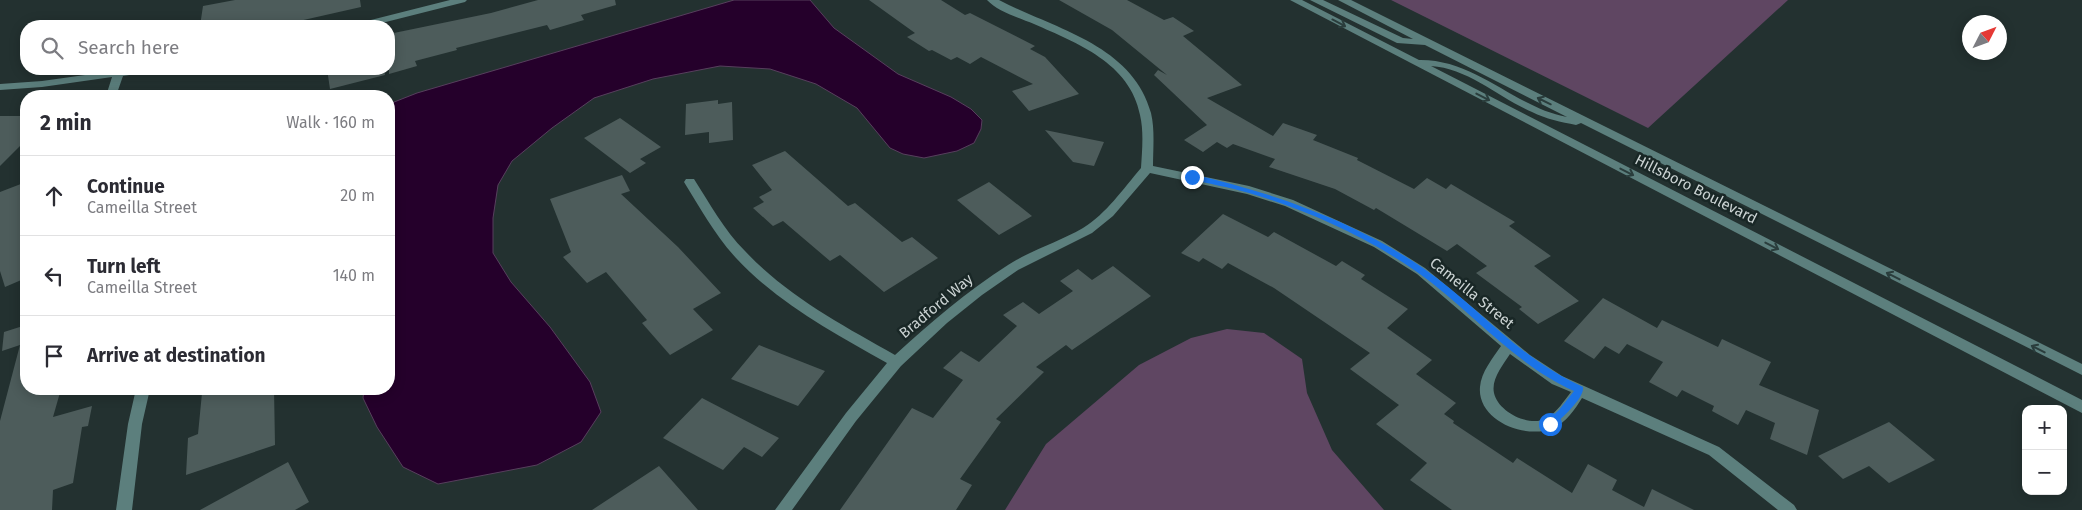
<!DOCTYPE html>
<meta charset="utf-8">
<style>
body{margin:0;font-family:"Fira Sans",sans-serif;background:#f2f2f3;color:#2b2b33}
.controls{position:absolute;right:15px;bottom:15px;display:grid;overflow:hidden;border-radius:10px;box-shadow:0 2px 12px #0003}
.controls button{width:45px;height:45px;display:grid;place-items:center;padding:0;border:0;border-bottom:1px solid #e1e1e2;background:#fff;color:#2b2b33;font:25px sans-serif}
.compass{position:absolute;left:1962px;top:15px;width:45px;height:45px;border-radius:50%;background:#fff;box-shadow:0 2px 12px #0003;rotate:48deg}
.stop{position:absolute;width:15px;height:15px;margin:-11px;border:4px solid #1a73e8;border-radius:50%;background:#fff}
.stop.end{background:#1a73e8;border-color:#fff;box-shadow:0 1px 5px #0008}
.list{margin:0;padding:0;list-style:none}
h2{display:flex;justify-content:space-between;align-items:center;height:65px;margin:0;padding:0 20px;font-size:21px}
h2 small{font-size:16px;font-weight:400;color:#7c7c81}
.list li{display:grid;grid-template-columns:32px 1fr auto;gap:15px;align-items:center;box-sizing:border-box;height:80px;padding:0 20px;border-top:1px solid #e1e1e2}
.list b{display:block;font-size:19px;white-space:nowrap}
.list p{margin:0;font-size:16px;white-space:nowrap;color:#7c7c81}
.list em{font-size:16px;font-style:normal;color:#7c7c81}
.icon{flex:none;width:28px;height:28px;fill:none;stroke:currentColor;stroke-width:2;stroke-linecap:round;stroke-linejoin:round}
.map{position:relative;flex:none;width:2082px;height:510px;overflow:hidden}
.search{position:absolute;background:#fff;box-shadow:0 2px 12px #0003;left:20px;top:20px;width:375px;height:55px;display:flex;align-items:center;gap:12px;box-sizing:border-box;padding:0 18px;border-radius:20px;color:#7c7c81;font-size:19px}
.panel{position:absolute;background:#fff;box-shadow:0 2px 12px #0003;left:20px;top:90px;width:375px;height:305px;border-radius:20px}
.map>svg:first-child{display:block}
.green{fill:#5f4662}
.water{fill:#25002b;stroke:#573f5d}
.building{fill:#4d5c5b}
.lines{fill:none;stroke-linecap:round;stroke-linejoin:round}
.minor{fill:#5c7f7d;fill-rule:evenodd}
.oneway{stroke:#2a3d3c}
.route{fill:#1a73e8}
.labels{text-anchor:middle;stroke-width:5;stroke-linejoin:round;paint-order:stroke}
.street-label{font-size:15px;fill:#cbd3d3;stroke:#192726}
</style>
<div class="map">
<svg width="2082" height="510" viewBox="0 0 2082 510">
<rect width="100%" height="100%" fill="#233130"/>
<!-- green -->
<path class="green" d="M1391 0H1788L1648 128Z
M1227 329 1264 333 1302 359 1307 393 1332 450 1384 510H1005L1046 444 1139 365 1191 338Z"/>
<!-- water -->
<path class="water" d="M734 0H810L834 28 898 74 951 97 971 109 982 120 981 129 974 143 957 151 924 158 903 154 890 148 857 108 816 84 770 69 720 66 653 79 594 98 552 128 512 161 498 185 493 218V253L511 282 550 327 590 382 601 412 581 442 537 465 438 484 403 467 377 427 363 398 364 389H389V104L417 93Z"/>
<!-- building -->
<path class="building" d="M235 0H360L361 7 277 26H200L203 6Z
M538 0H615L616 5 581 15 584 20 550 30 547 25 456 48 457 50 415 61 417 66 389 74V34L491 13Z
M869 0H941L965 15 970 13 1035 46 1030 49 1045 57 1079 94 1029 111 1012 91 1033 84 981 57 970 64 957 57 951 60 932 50 929 51 907 37 915 33Z
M1059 0H1127L1164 20 1173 17 1194 31 1183 36 1242 85 1207 98 1273 136 1283 123 1317 135 1313 140 1358 158 1357 160 1414 189 1427 178 1446 189 1451 184 1515 222 1509 226 1551 256 1534 266 1579 301 1538 324 1519 309 1522 307 1476 273 1487 266 1457 244 1447 251 1376 208 1374 210 1335 189 1269 167 1275 159 1233 144 1227 148 1217 142 1203 152 1184 140 1207 125 1154 75 1158 70 1167 75 1112 30Z
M327 69H384L385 75 330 89Z
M718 100V104L732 102 733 140 709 143V132L685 135 686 104Z
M0 116H26V140L0 166Z
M620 118 661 147 640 159 646 163 630 173 584 138Z
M1045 130 1104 142 1094 166 1073 162Z
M785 151 848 206 855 203 902 242 912 237 938 258 884 292 840 255 830 261 783 221 773 226 753 208 764 202 759 197 772 190 752 165Z
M622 175 630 191 621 194 678 247 721 293 693 309 713 330 670 355 642 323 647 320 606 272 587 283 563 257 571 252 550 199Z
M26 182V278L5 287 0 271V192Z
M989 182 1032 216 999 235 957 200Z
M1223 214 1268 237 1274 232 1336 266 1342 261 1365 275 1361 279 1408 309 1387 328 1432 360 1416 374 1456 403 1444 414 1454 421 1453 423 1513 463 1517 458 1572 493 1588 464 1617 480 1612 490 1644 507 1652 489 1694 510H1452L1410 480 1427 463 1376 424 1399 405 1350 369 1370 353 1274 288 1228 263 1222 269 1203 258 1199 262 1181 253Z
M1113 266 1151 296 1072 350 1066 345 1036 367 1044 372 996 419 1001 422 960 479 972 485 956 510H840L912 408 933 418 963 380 943 368 961 351 979 362 1017 326 1003 315 1023 302 1039 314 1073 291 1060 281 1078 269 1092 280Z
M1603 298 1657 328 1662 320 1718 347 1722 339 1771 362 1759 385 1819 410 1807 455 1770 439 1775 423 1746 410 1738 425 1712 411 1714 406 1682 390 1677 397 1649 382 1663 362 1627 344 1619 354 1605 346 1594 359 1564 341Z
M26 325V343L23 344H26V389H61L53 417 92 406 88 426 82 427 73 483 53 490 52 510H0V421L20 345 2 351 4 332Z
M759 345 825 371 798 406 731 379Z
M216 389H274L275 445 186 475 188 438 198 434 202 393Z
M702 398 779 438 762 457 744 447 723 470 663 438Z
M1889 422 1935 460 1889 483 1869 466 1843 479 1818 456Z
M288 462 309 502 295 510H200Z
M659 466 698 510H592Z"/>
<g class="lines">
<!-- minor -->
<path class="minor" d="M450 0H467L465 2 370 26H354L355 24Z
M987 0H999C1054 29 1132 44 1151 113 1155 130 1153 149 1153 166L1249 186 1293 200 1382 241 1425 268 1530 355 1562 376 1719 447 1794 505 1797 510H1778L1709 455 1582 398C1575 409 1566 423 1553 428 1527 440 1477 421 1480 387 1481 372 1493 358 1501 346L1417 274 1374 247 1285 206 1247 194 1150 173 1113 216 1092 233 1018 270 982 295 947 323 901 366 856 421 792 510H775L846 413 887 363C834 333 779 304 736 258 715 235 700 208 684 182L686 179H694C710 204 724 230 745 251 787 296 842 325 895 355 931 322 967 291 1008 265 1031 250 1059 242 1083 228 1106 214 1123 189 1141 168 1142 151 1144 132 1140 115 1130 63 1077 43 1034 24 1020 18 998 12 987 0ZM1510 354 1552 384 1571 392C1564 401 1557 412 1547 418 1530 428 1498 412 1494 393 1491 379 1503 365 1510 354Z
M1290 0H1302L1419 60C1476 59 1514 107 1567 117L1425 45 1397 43 1310 0H1323L1403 38 1413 39 1338 0H1351L2082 364V375L1581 123 1576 125C1561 122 1546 119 1532 112 1499 98 1468 68 1431 66L2082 400V413Z
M128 69H154L149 72 123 76 116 96H106L112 77 42 87 0 90V84L42 81Z
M136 389H150L142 424 132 510H116L128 424Z"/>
</g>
<!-- one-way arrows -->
<defs><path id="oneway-shaft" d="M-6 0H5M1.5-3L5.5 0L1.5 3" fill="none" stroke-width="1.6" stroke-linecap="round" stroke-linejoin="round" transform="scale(1.25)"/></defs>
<g class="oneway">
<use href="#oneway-shaft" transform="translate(1339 23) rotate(28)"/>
<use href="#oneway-shaft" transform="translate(1483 97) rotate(27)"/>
<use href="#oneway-shaft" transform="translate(1544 101) rotate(-154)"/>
<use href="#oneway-shaft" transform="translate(1627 172) rotate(27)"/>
<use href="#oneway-shaft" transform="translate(1772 246) rotate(27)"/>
<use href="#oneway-shaft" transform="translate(1893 276) rotate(-153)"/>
<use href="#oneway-shaft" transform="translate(2038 349) rotate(-153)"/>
</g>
<!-- route -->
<path class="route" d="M1192 174C1273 193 1353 220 1423 268 1479 307 1518 358 1583 387 1585 398 1561 419 1553 426H1547V421L1559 410 1574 391C1512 363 1471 310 1417 272 1367 237 1307 210 1249 193 1229 187 1209 184 1190 179L1189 177Z"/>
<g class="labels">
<!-- street labels -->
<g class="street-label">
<text transform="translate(1696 189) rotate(27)" y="5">Hillsboro Boulevard</text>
<text transform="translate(1472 293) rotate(39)" y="5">Cameilla Street</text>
<text transform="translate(936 306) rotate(-40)" y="5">Bradford Way</text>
</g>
</g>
</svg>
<div class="controls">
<button>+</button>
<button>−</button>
</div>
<svg class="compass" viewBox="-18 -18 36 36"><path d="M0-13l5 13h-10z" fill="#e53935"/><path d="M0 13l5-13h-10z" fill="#7c7c81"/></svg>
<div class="stop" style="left:1550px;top:424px"></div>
<div class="stop end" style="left:1192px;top:177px"></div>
<div class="search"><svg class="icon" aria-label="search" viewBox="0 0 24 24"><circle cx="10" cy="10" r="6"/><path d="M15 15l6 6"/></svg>Search here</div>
<section class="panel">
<h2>2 min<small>Walk · 160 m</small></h2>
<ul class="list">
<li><svg class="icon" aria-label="ahead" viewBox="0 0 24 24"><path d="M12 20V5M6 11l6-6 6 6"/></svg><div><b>Continue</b><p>Cameilla Street</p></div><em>20 m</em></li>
<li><svg class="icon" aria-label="left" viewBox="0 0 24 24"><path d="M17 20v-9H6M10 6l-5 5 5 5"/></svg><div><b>Turn left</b><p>Cameilla Street</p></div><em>140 m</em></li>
<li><svg class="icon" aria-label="arrive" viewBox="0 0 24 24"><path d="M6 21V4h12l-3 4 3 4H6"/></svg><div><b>Arrive at destination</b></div></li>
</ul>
</section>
</div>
